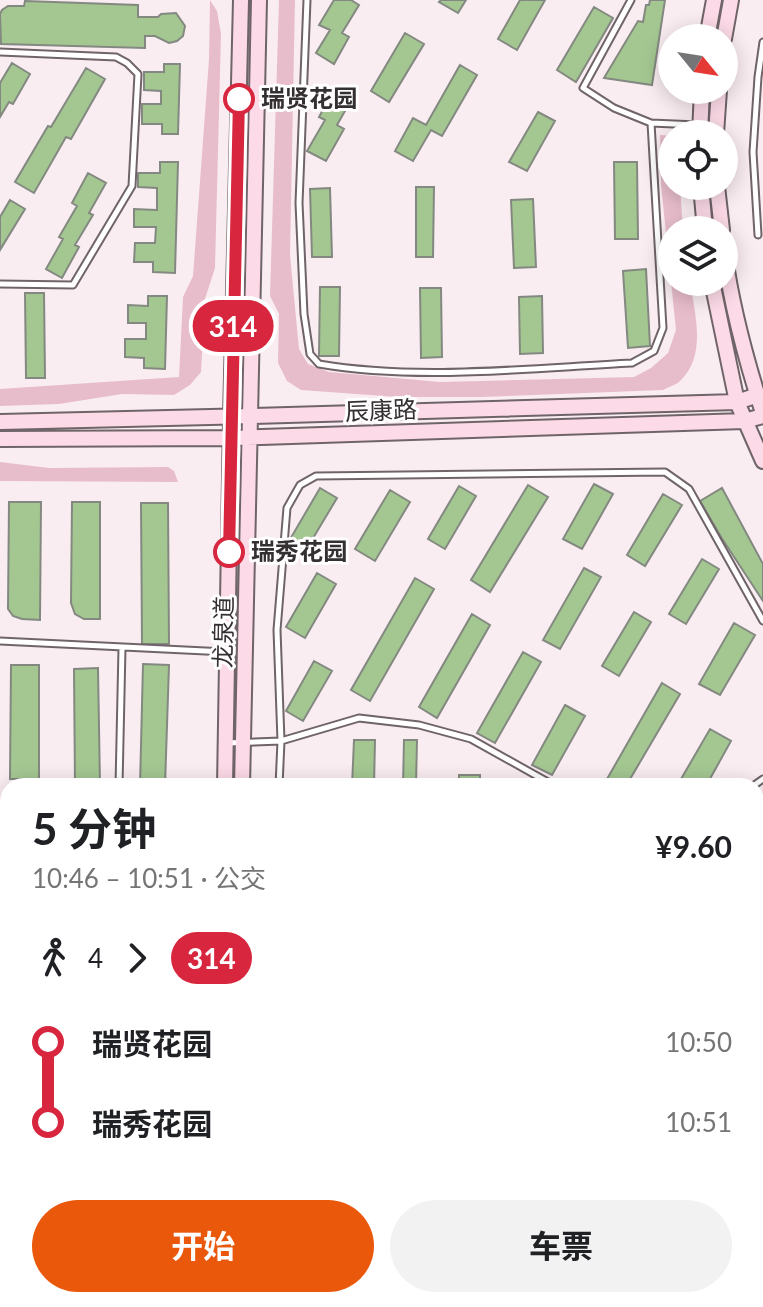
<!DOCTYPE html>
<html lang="zh">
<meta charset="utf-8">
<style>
:root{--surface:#fff;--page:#f2f2f2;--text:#202124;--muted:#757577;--accent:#ea580c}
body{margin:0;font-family:Lato,"Noto Sans SC",sans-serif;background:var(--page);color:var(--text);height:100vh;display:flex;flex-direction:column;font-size:30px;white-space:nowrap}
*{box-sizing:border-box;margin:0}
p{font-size:26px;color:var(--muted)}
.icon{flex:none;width:44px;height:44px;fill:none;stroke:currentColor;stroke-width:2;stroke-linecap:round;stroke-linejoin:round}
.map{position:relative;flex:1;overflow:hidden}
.panel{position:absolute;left:0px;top:778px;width:764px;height:530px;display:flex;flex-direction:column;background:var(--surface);border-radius:24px 24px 0 0;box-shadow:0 4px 20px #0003}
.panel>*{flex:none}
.badge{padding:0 16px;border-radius:26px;font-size:28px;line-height:52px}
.needle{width:52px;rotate:120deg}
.fabs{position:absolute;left:658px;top:24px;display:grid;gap:16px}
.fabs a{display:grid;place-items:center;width:80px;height:80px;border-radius:50%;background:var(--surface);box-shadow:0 4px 20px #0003;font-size:40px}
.map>.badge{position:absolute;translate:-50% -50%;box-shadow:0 0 0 4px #fff}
.legs{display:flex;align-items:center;gap:12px;height:88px;padding:0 32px;font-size:26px}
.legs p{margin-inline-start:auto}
.overview{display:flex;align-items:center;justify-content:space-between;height:136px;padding:0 32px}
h1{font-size:44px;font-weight:700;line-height:60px}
.button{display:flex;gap:16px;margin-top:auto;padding:16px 32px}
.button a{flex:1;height:92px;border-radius:48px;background:var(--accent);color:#fff;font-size:32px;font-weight:700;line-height:92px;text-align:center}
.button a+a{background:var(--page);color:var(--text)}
ul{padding:0 32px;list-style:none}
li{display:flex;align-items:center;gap:28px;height:80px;font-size:30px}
li i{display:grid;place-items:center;width:12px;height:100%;margin:0 10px;background:currentColor}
li i::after{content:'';width:20px;height:20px;margin:-10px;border:6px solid;border-radius:50%;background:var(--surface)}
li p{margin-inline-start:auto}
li:first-child i{background:linear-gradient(#0000 50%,currentColor 0)}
li:last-child i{background:linear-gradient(currentColor 50%,#0000 0)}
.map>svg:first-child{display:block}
.green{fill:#e8bdcb}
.building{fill:#a4c792;stroke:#838980;stroke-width:2}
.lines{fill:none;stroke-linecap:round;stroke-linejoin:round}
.lane-casing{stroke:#6f6468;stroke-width:9}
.street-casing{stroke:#6f6468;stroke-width:14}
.secondary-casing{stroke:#6f6468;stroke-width:18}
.primary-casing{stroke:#cecdce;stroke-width:20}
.lane{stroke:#fff;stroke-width:5}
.street{stroke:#fff;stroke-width:10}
.secondary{stroke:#fcdae7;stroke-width:14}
.primary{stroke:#fab4d0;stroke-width:16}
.line-1-casing{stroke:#fff;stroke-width:18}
.line-1{stroke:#d7263d;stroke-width:12}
.stop-1-dot{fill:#fff;stroke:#d7263d;stroke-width:4}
.labels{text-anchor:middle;stroke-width:6;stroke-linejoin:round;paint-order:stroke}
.stop-label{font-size:24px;font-weight:bold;fill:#342f31;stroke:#fefefe;text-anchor:start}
.street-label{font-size:24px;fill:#342f31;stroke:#fefefe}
</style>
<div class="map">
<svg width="763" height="1307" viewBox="0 0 763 1307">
<rect width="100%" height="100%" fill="#faedf1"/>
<path class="green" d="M210,0l7,11 4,23 -6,234 -10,31 -4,73 -11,13 -16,10 -52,-1 -63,10 -59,2v-17l179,-12 4,-80 10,-21 16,-217z
M279,0h16l-5,255 9,94 9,15 21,8 111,10 194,-5 17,-9 17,-15 8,-23 -15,-145 -1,-50 12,1v50h8l3,44h-11v52h18c5,32 17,74 -10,99 -4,4 -12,6 -17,9l-182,7h-83l-97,-7 -14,-9 -9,-18 1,-49 -9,-18z
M0,462l49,6 119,-1 6,4 4,11 -178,-1z
M756,1251h7v55l-100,1v-7h93z"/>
<path class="building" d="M334,0h17l8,5 -17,28 7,4 -15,27 -18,-11 14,-23 -11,-5z
M441,0h25l-8,13 -19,-11z
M520,0h25l-28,50 -19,-11z
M650,0h15l-13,85 -48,-7 34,-57 5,1 3,-17h3z
M25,1l113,4v12h20l3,-3 15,-1 9,13 -2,10 -6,5 -8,2 -14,-7h-10v12l-144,-4 -1,-30 2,-4 6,-4h16z
M594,7l19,11 -37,64 -19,-12z
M405,33l19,11 -35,58 -18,-11z
M12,63l18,11 -17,30 -4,-2 -9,15v-34z
M164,64h16l-2,70h-16v-10h-20v-20h19v-13l-17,-1v-18h20z
M460,65l17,10 -35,61 -11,-6 -18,31 -18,-10 18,-33 13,7z
M86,68l19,11 -34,60 -5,-2 -32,56 -19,-11 33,-56 3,1z
M335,87l18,10 -16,28 7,4 -18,32 -19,-10 18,-31 -6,-3z
M538,112l17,9 -28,50 -18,-9z
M160,162h18l-3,111 -22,-1v-10h-19l1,-19h20l1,-16h-22v-18l23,1v-22l-19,-1v-14h22z
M614,162h23l1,77h-23z
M88,173l18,10 -17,30 4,2 -18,30 4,2 -17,31 -16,-9 17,-30 -4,-2 18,-31 -5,-3z
M416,187h18l-1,70h-17z
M330,188l2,69h-20l-2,-68z
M533,199l3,68 -22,1 -3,-68z
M10,200l15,9 -25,41v-33z
M646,269l4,77 -22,2 -5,-77z
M320,287h20l-1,69h-20z
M420,288h21l1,69 -21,1z
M25,293h19l1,85h-19z
M148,296h19l-2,73 -21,-1v-10l-19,-1v-18h21v-16h-18v-18l20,1z
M542,296l1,57 -23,1 -1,-57z
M594,484l19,10 -31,55 -19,-10z
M528,485l20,12 -58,95 -19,-12z
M459,486l17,10 -31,53 -17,-10z
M320,488l17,10 -31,52 -17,-9z
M722,488l41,76v37l-42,-64 -21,-36z
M390,490l20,12 -35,59 -20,-12z
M663,494l19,11 -37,61 -18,-11z
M9,502h32l-1,118 -18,-1 -9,-3 -5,-7z
M72,502h28v117h-16l-9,-5 -4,-11z
M141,503h27l1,141h-27z
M702,559l17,10 -33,55 -17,-10z
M584,568l17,9 -41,72 -17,-9z
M317,573l19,11 -31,54 -19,-11z
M415,578l19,11 -64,112 -19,-11z
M634,612l17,10 -32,54 -17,-10z
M472,614l18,11 -53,93 -18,-11z
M734,623l21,12 -35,60 -21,-11z
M523,652l18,10 -46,81 -18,-10z
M314,661l18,10 -29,50 -17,-10z
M143,664l26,1 -4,121h-25z
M11,665h28v114h-29z
M98,668l2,118h-25l-1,-117z
M662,683l18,11 -54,92h-23z
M565,705l20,11 -33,59 -20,-10z
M710,729l21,12 -25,45h-29z
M354,740h21l-1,46h-22z
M404,740h13l-1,46h-13z
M459,775h21v11h-21z
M2,810h6v111h-6z
M762,827l1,44 -3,6 -4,-2v-37z
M756,914h7v93h-7z
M8,978v47l-5,9 -3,-2v-40z
M0,1057l8,4v27l-8,14z
M336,1300h124v7h-124z"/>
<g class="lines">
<g class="lane-casing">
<path id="lane" d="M307,0l-8,203 5,111 6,40 9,10c99,17 212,4 313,-1l22,-12 9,-23 -12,-205
M631,0l-48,88 31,20 37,15 46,2
M0,52l116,5 11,6 11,11 -6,112 -59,99 -73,-1
M758,235l-5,-83 5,-75 5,-35
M0,641l226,11
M226,743l55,-2 78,-23 60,7 52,14 84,47
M119,786l3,-138
M279,786l2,-45 -4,-111 10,-122 13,-23 16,-9 349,-4 24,17 74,132
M753,786l10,-7
M0,935l8,3
M756,1021h7
M0,1152h8"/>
</g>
<g class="street-casing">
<path id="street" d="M756,1051h7"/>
</g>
<g class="secondary-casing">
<path id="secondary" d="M707,38l7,-38
M724,39l7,-39
M700,134l2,-44
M716,134l3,-44
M701,186l4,44
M717,186l5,44
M724,250c7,55 22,110 39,163
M712,282l25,120 26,59
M0,422l252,-6 485,-14 21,-7
M0,439l230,-1 514,-17 19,-5
M225,786l6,-369 10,-417
M242,786l17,-786
M212,1307v-7"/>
</g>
<g class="primary-casing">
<path id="primary" d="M230,1301l1,6"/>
</g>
<use href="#lane" class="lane"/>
<use href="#street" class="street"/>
<use href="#secondary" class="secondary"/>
<use href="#primary" class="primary"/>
</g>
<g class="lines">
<g class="line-1-casing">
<path id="line-1" d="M229,552l10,-453"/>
</g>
<use href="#line-1" class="line-1"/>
</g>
<g class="stop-1-dot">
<circle cx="239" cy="99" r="14"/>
<circle cx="229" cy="552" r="14"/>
</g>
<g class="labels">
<g class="stop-label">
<text x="261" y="107">瑞贤花园</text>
<text x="251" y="560">瑞秀花园</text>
</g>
<g class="street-label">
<text transform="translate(381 411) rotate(-2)" y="8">辰康路</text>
<text transform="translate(224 632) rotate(-89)" y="8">龙泉道</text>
</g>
</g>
</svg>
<div class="fabs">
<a><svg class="needle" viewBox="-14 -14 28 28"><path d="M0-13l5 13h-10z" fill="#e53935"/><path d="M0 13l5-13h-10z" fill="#757577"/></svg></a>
<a><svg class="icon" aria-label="locate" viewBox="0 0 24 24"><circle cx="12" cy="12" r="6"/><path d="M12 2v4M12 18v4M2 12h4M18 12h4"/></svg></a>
<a><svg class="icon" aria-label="layers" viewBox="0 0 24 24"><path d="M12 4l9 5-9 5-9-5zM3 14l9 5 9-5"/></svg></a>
</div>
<b class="badge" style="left:233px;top:326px;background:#d7263d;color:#fff">314</b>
<section class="panel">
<div class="overview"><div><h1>5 分钟</h1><p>10:46 – 10:51 · 公交</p></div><b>¥9.60</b></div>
<div class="legs"><svg class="icon" aria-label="walk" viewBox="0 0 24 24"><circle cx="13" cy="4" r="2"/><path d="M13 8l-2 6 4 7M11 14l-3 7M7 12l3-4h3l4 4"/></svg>4<svg class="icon" aria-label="forward" viewBox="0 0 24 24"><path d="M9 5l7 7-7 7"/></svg><b class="badge" style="background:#d7263d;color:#fff">314</b></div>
<ul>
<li><i style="color:#d7263d"></i><b>瑞贤花园</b><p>10:50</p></li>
<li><i style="color:#d7263d"></i><b>瑞秀花园</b><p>10:51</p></li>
</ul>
<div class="button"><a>开始</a><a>车票</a></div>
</section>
</div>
